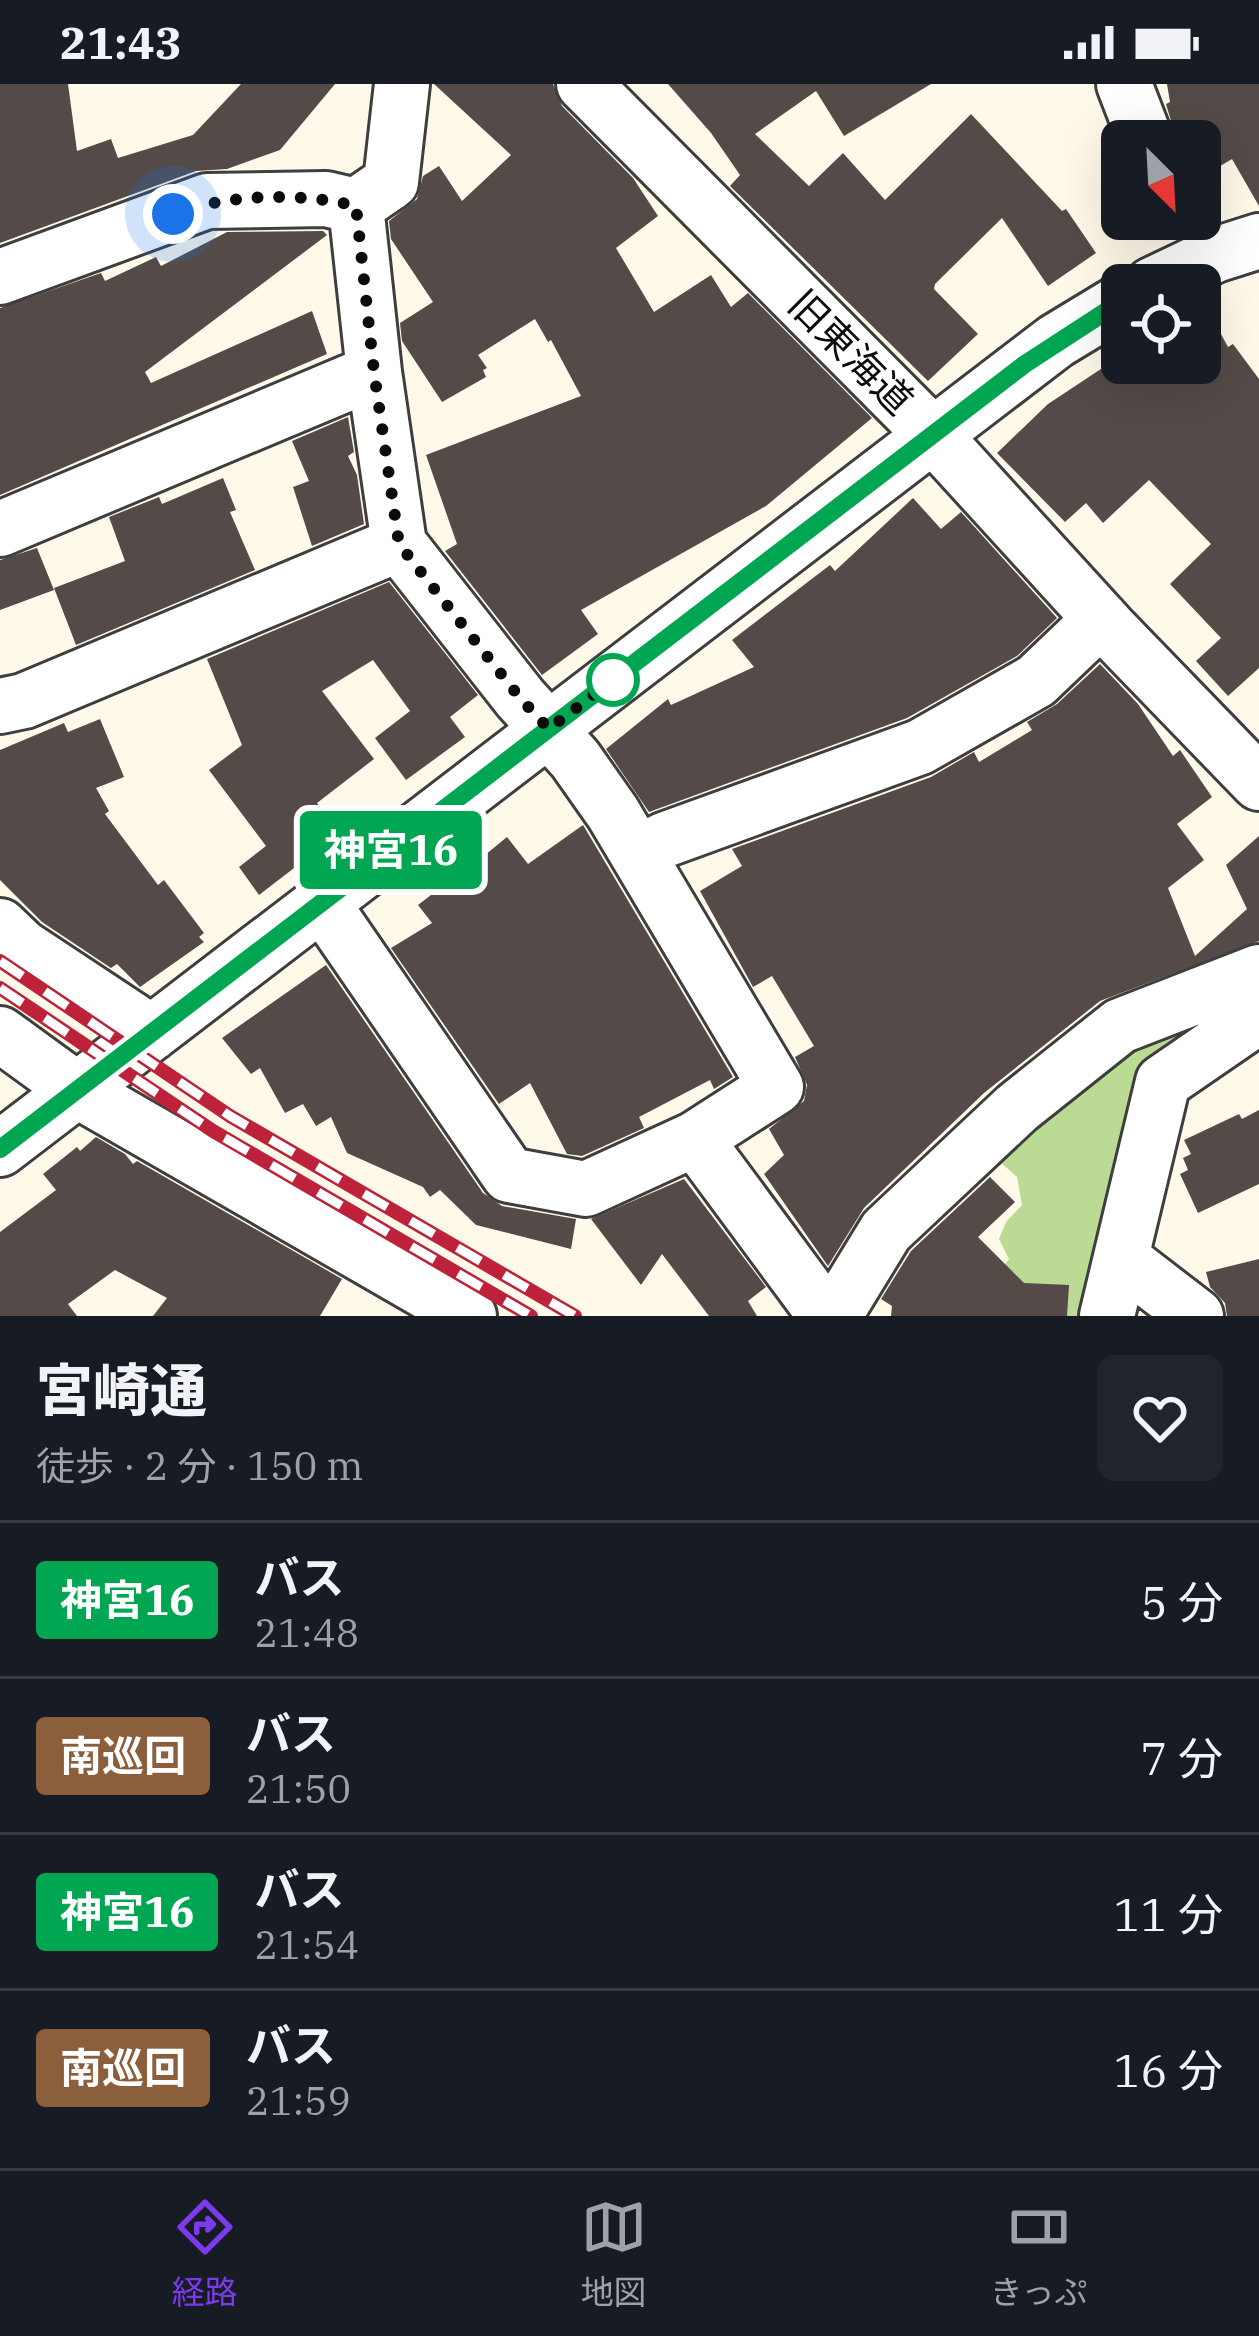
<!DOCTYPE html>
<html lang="ja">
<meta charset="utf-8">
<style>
:root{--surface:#171b24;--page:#20242c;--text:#f1f3f6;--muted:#9ea1a6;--line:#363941;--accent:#7c3aed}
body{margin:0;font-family:"IBM Plex Serif","Noto Sans JP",serif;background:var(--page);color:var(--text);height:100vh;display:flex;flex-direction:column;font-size:45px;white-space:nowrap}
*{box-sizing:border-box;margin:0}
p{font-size:39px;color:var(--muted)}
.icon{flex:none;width:66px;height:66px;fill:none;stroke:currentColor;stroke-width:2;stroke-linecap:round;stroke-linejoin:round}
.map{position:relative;height:1232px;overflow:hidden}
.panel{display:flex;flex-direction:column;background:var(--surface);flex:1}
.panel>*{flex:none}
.badge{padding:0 24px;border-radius:9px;font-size:42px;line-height:78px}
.needle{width:78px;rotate:156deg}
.controls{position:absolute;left:1101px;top:36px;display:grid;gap:24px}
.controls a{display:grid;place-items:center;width:120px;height:120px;border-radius:18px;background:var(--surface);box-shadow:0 12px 48px #0002;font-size:60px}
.you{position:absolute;width:60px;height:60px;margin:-30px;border:9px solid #fff;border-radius:50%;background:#1a73e8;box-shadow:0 0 0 18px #1a73e833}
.map>.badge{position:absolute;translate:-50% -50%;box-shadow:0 0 0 6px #fff}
.round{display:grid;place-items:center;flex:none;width:126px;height:126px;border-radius:18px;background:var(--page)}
.summary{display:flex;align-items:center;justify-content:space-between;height:204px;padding:0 36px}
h1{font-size:57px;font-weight:800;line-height:90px}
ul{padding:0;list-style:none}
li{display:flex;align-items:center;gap:36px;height:156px;padding:0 36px;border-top:3px solid var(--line)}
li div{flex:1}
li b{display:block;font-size:45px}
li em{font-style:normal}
li .badge{min-width:132px;font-weight:700;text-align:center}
.status{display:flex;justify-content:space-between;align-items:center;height:84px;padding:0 60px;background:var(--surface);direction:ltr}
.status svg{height:33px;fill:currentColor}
.tab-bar{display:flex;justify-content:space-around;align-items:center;height:168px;border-top:3px solid var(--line);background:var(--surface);font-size:33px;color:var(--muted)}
.tab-bar a{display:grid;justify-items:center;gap:6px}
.tab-bar .on{color:var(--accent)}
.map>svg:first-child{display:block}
.forest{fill:#bbda93}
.building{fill:#544b48}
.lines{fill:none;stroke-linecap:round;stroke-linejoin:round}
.minor-casing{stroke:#3e3e3e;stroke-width:60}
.minor{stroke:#fff;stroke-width:54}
.rail-casing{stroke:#bd223a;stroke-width:14}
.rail{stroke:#fff;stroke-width:9;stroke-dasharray:27;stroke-linecap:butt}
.line-casing{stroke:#fff;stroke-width:27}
.line{stroke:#00a651;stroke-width:18}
.walk{stroke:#0b0b0b;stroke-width:12;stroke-dasharray:0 21.6}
.stop-dot{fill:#fff;stroke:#00a651;stroke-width:6}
.labels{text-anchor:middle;stroke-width:12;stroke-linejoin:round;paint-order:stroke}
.street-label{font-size:39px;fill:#0b0b0b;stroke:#fff}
</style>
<div class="status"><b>21:43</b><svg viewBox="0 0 49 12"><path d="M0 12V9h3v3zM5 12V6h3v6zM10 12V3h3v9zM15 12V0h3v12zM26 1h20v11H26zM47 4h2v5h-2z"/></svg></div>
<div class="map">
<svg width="1259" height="1232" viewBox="0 0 1259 1232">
<rect width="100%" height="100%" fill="#fff9ea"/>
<path class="forest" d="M1259,902l-100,82 -67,248h-122v-6l39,-51 -10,-20 7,-17 16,-17 -5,-28 -28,-25 107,-99z"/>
<path class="building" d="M0,0h68l9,67 34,-12 7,19 75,-23 48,-51h94l-55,66 -53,19 -31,2 -196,72z
M434,0h119l9,22 71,72 25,38 -42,32 38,64 57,-37 20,32 17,-14 124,125 -106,88 -185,104 17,24 -56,41 -97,-124 12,-7 -31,-89 155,-59 -30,-56 -3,2 -13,-23 -57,36 9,13 -4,2 3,7 -44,25 -40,-61 -2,-18 33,-21 -42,-63 -2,-18 28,-22 6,-23 16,-10 23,35 49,-46z
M668,0h263l-87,52 -28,-45 -61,43 54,52 34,-33 42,47 86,-86 91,97 4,-2 30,44 -48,33 -46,-68 -67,66 -1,5 44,45 -50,47 -198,-195 10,-11 -29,-42z
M1167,0h92v122l-27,-47 -32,19v-37h-23l-11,-37 4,-2z
M323,147l4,4 -182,137 6,11 161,-72 15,43 -327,141v-187l101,-35 4,8 51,-24 5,9 66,-34z
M1201,213l27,50 5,-3 26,35v289l-31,28 -32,-35 25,-23 -51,-54 41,-40 -62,-64 -46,43 -17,-20 -21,19 -68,-69 51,-49 62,-41h90z
M348,333l6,35 -6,4 9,19 7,49 -52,22 -19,-59 16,-6 -17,-40z
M223,394l13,32 -6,2 25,58 -179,75 -22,-57 71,-27 -16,-44 50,-20 3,7z
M913,414l28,31 20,-17 96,106 -40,38 -110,62 -258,94 -43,-63 62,-50 3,6 83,-38 -22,-27 98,-75 5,6z
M37,464l17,42 -54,20v-50z
M389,498l89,113 -28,22 15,20 -59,43 -31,-42 35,-27 -37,-51 -51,31 52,68 -57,44 20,25 -29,23 3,4 -52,40 -20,-28 27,-21 -57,-76 33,-25 -35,-86z
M1100,580l38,40 35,52 7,-6 32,47 -35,27 27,36 -36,28 27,68 52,-47 -21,-44 33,-29v105l-159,60 -116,92 -120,115 -36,58 -64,-92 20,-19 -15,-26 35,-28 3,-16 -12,-28 19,-11 -42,-70 -19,11 -53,-96 42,-25 -10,-17 199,-72 43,-25 5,10 53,-32 -5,-8 30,-18z
M100,635l24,58 -28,11 13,23 -4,3 53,71 6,-5 40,53 -5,4 5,5 -64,45 -23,-23 -6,4 -69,-46 -42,-42v-130l64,-27 4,9z
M583,741l150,252 -19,12 -4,-9 -71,37 5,11 -62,28 -15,-2 -37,-71 -31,21 -108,-156 41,-25 -14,-18 26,-20 -11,-15 23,-18 13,16 38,-31 21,27z
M326,881l157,228 19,13 74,13 -5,30 -95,-24 -36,-35 -10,7 -7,-10 -76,-34 -16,-36 -15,9 -13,-22 -18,9 -25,-45 -9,6 -29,-36z
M1259,1026v74l-61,29 -18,-39 8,-4 -5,-12 8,-4 -7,-14 55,-26 3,5z
M96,1053l29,17 8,10 4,-3 205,118 -22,37h-167l14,-18 -52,-28 -47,34 9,12h-77v-84l56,-42 -13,-16 34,-27 3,4z
M990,1093l25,25 -37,35 46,46 45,2 -2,31h-176l1,-10 -11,-7 30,-48z
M684,1095l82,108 -18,14 9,15h-48l-47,-62 -21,31 -50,-66z
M1259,1175v57h-32l-2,-13 -15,-16 -4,-15z"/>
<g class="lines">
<g class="minor-casing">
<path id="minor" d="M584,0l349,351 176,193 150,155
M1124,0l22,57
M356,122l18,166 25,172 121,154 55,61 38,54 163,274 -81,52 131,177
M0,193l207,-76 119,-2 30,7 35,-24 11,-98
M1152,201l63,-30 44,-14
M0,445l374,-157
M0,622l24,-5 375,-157
M639,769l25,-13 256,-93 116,-66 65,-62
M322,819l187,272 77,14 109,-50
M0,842l22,21 130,86
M0,950l77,56 392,226
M0,1065l1056,-808 66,-40
M1122,1175l74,57
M834,1232l52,-85 131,-123 103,-82 139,-54
M1107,1232l56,-234 96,-66"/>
</g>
<use href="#minor" class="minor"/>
<g class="rail-casing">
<path id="rail" d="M0,877l230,155 345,200
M0,904l213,143 318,185"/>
</g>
<use href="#rail" class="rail"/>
</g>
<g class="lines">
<g class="line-casing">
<path id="line" d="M0,1065l1025,-785 97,-63"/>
</g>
<use href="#line" class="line"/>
<path class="walk" d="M173,130c54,-20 127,-22 183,-8l18,166 25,172 121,154 29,31 70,-54 -6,5"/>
</g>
<circle class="stop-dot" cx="613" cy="596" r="24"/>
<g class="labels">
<g class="street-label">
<text transform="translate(851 268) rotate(45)" y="14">旧東海道</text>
</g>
</g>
</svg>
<div class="controls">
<a><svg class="needle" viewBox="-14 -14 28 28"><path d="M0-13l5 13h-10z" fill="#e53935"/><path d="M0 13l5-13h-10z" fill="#9ea1a6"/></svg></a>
<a><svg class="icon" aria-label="locate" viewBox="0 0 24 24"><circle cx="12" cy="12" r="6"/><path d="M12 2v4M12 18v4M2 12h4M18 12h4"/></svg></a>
</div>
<div class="you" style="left:173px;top:130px"></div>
<b class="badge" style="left:391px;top:766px;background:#00a651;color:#fff">神宮16</b>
</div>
<section class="panel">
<div class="summary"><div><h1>宮崎通</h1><p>徒歩 · 2 分 · 150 m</p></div><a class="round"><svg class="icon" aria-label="heart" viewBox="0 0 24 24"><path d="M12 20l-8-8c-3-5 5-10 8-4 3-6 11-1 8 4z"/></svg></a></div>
<ul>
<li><span class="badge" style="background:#00a651;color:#fff">神宮16</span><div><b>バス</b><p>21:48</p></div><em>5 分</em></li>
<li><span class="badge" style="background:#8b5e3c;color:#fff">南巡回</span><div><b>バス</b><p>21:50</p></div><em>7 分</em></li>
<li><span class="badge" style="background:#00a651;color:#fff">神宮16</span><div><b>バス</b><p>21:54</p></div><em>11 分</em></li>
<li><span class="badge" style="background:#8b5e3c;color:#fff">南巡回</span><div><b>バス</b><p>21:59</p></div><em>16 分</em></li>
</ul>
</section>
<nav class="tab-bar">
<a class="on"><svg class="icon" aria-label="directions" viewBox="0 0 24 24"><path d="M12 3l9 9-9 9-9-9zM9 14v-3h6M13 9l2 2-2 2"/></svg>経路</a>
<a><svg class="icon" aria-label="map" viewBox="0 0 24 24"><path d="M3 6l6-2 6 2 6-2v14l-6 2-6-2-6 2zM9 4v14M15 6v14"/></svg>地図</a>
<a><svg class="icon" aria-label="tickets" viewBox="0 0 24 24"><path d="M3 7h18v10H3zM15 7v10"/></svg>きっぷ</a>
</nav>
